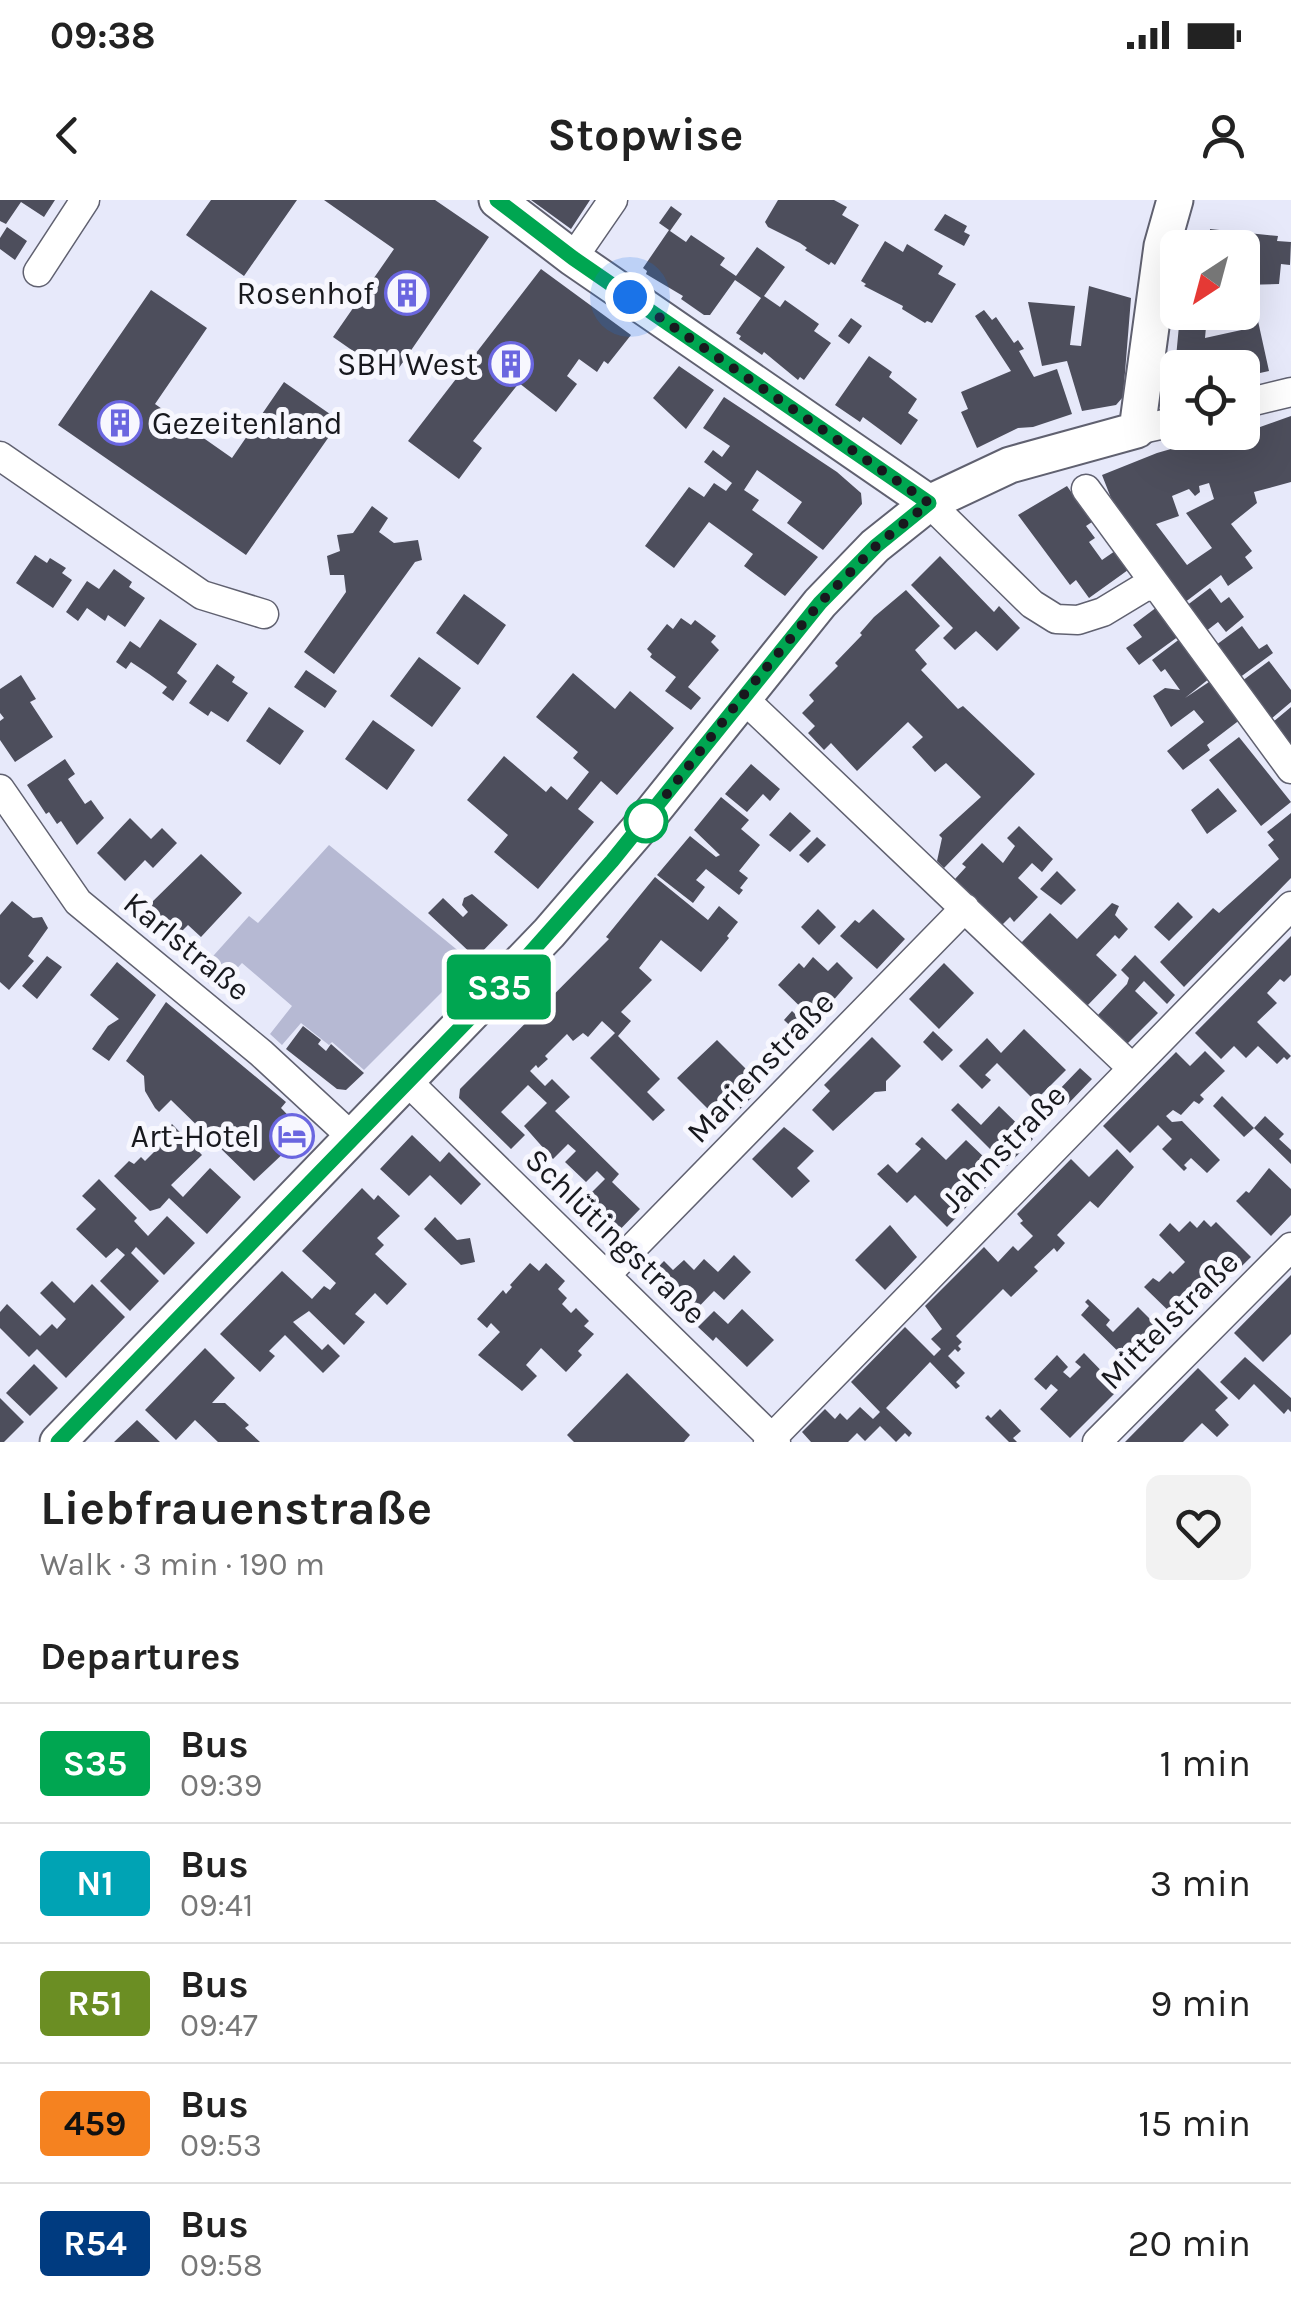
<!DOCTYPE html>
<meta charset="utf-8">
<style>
:root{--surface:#fff;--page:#f2f2f2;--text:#222;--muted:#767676;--line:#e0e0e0}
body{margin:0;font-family:Karla,sans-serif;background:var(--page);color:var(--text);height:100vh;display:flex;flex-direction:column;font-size:38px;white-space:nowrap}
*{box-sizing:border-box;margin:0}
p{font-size:32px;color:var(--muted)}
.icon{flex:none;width:55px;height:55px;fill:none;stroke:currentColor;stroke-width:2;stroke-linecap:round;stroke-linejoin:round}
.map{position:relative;height:1242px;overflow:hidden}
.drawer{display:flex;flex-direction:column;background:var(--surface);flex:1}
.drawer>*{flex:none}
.badge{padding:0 20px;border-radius:8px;font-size:35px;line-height:65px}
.needle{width:65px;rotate:216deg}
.buttons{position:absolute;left:1160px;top:30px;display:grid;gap:20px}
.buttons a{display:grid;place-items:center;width:100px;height:100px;border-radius:15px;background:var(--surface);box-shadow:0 10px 40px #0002;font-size:50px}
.you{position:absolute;width:50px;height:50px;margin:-25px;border:8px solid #fff;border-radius:50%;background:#1a73e8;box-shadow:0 0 0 15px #1a73e833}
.map>.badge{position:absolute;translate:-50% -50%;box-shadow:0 0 0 5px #fff}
h2{padding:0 40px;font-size:38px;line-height:90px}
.round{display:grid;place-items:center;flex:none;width:105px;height:105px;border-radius:15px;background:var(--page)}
.overview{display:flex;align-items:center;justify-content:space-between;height:170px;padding:0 40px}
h1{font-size:48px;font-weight:700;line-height:75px}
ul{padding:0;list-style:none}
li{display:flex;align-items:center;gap:30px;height:120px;padding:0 40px;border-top:2px solid var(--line)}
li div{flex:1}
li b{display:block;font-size:38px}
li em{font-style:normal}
li .badge{min-width:110px;font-weight:700;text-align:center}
.status{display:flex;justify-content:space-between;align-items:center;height:70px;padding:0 50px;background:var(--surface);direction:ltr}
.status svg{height:28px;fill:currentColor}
header{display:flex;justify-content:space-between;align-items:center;height:130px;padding:0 40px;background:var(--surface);font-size:45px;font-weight:700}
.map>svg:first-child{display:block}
.green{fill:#b6b9d3}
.building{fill:#4d4e5c;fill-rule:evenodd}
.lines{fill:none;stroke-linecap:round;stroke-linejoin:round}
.minor-casing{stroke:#606170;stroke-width:31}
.tertiary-casing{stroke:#606170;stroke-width:39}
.minor{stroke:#fff;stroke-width:28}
.tertiary{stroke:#fff;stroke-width:35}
.line-casing{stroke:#fff;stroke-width:22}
.line{stroke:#00a651;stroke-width:15}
.walk{stroke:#18191e;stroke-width:10;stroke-dasharray:0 18}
.stop-dot{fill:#fff;stroke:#00a651;stroke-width:5}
.labels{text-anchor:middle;stroke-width:10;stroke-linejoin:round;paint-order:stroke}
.poi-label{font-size:32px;fill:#18191e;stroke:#f7f7fe;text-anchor:end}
.street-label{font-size:32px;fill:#18191e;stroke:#f7f7fe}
</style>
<div class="status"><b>09:38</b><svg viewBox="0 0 49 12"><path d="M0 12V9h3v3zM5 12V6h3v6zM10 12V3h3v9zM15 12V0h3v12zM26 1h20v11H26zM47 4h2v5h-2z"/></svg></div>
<header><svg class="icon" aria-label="back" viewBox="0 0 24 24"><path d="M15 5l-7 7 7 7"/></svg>Stopwise<svg class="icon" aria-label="person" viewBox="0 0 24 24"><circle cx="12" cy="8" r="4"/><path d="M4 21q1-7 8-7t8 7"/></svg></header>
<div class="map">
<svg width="1291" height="1242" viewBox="0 0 1291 1242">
<rect width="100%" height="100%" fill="#e7e9fa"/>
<path class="green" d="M329,645l143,117 -108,108 -32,-28 -3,3 -28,-22 -19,22 -12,-11 22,-28 -50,-43 -25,27 -20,-16 52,-58 9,7z"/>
<path class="building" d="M0,0h55l-11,17 -23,-15 -15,22 -6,-3z
M211,0h86l-53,76 -58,-41z
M324,0h111l54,37 -97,141 -59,-41 61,-88z
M531,0h59l-19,29z
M778,0h56l13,7 -5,8 17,10 -24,40 -4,-3 -2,3 -24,-15 2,-2 -7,-5 -32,-16 -3,-5z
M671,6l11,8 -12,17 16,11 5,-7 34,23 -5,7 16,11 21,-29 28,20 -21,29 16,11 5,-7 34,24 -5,7 17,12 -27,37 -4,-3 -2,3 -34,-28 -2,3 -23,-16 2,-3 -5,-3 25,-35 -26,-18 -25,35h-6l-23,-16 2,-3 -37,-22 1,-3 -4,-3 26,-38 -10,-7z
M945,14l22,12 -3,6 6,3 -6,11 -30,-16z
M7,27l20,14 -12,19 -15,-11v-11z
M1210,29l68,7 -1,5 14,1 -1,23 -9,-1 -2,20 -37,1v-37h-33z
M885,41l18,11 4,-8 36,22 -5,8 18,10 -24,39 -5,-2 -2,2 -23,-14 1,-3 -39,-20 2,-2 -5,-3z
M541,69l90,66 -23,29 -4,-3 -7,11 -18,-13 -12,17 10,8 -21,28 -37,-29 -46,58 9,7 -23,31 -51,-38z
M1089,86l42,12 -8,99 -7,8 -34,6 -15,-50 -25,5 -14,-64 47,4 -5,39 11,1z
M151,90l56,38 -52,76 77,54 52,-76 56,39 -94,134 -188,-130z
M984,110l8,10 4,-3 18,26 4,-3 6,9 -5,2 15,26 23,-8 15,45 -39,13 -15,1 -41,20 -16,-36 7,-3 -7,-17 50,-21 -36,-55z
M1180,115l27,1 -2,22 41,-9 -1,-5 13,-3 11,50 -27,6v-9h-67z
M851,118l11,8 -13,18 -11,-8z
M869,156l23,16 -3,5 28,22 -9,14 10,7 -17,25 -38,-28 -3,5 -25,-17z
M679,166l35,24 -28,39 -33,-31z
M724,197l113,75 24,21 1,11 -39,46 -36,-27 15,-21 -45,-32 -13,20 15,10 -7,10 66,47 -33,39 -41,-30 9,-12 -44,-32 -35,46 -29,-22 44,-59 15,10 10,-14 12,8 6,-8 -28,-21 9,-12 9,7 8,-11 -27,-18z
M1291,216v66l-37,10 3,11 -26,21 21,27 -7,6 8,11 -25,18 -7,-11 -37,28 -66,-87 -16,-41 55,-22 73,-21h12v-9l4,9zM1209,283l5,16 -28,14 26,35 -25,17 -31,-41 23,-8 -7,-20 17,-7 6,7 5,-4 -1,-6z
M1067,286l25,36 -6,4 9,12 -6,4 13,18 13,-9 13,19 -39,28 -13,-18 -6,5 -52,-70z
M372,306l16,12 -9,14 15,11 24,-3 4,20 -7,2 -81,112 -30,-22 42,-60 -2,-17h-14l-3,-19 13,-5 -3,-16 16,-2z
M35,355l12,8 3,-5 16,10 -4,5 10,7 -19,28 -37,-25z
M940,356l54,56 5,-6 21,22 -23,23 -21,-20 -21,19 -12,-12 10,-10 -42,-43z
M114,369l18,13 -3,5 16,11 -20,29 -17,-12 -3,6 -18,-13 -9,13 -12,-9 21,-31 12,8z
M1210,388l11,15 8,-6 15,20 -18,15 -8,-10 -13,10 -19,-26z
M906,390l34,36 -25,24 12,14 -6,6 37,39 5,-3 72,68 -91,94 -7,-7 5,-23 -3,-3 42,-38 -35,-34 -11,9 -23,-25 11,-10 -15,-15 -51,49 -26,-28 -7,7 -16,-17 7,-7 -13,-13 12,-12 -5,-6 29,-29 -3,-3 27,-28 -2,-2 14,-16z
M464,394l42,31 -28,40 -42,-32z
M1157,407l22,29 -40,29 -13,-17 16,-11 -9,-12z
M681,418l10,7 4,-5 21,16 -5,6 8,8 -31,37 13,11 -10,12 -26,-19 11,-14 -26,-20 2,-3 -5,-5 20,-25 6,5z
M160,419l37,25 -20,29 10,8 -14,20 -11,-8 5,-6 -18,-13 -18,-12 -5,7 -10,-7 14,-21 10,7z
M1242,426l17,23 8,-5 6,9 -34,25 -23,-33z
M1181,438l29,40 -25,20 27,-18 29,39 -34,26 3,5 -27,20 -16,-19 37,-29 -10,-12 -23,17 -18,-31 12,-8 15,2 -15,-21 -4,3 -9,-12z
M419,457l42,31 -29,39 -42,-31z
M1269,461l22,29v12l-20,17 -29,-38z
M217,464l18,13 -3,5 16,11 -20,29 -17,-11 -3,5 -19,-13z
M306,470l31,21 -12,17 -31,-21z
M573,473l42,36 15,-18 44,37 -57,67 -16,-14 -23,28 16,13 -56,67 -44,-37 14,-17 -41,-35 37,-44 42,36 5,-6 16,14 22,-28 -16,-14 5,-6 -42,-35z
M21,475l15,24 -6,3 23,35 -38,25 -15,-22v-19l4,-3 -4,-5v-24z
M269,507l35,24 -24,34 -34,-24z
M1291,507v37l-18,-22z
M373,520l42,30 -28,40 -42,-31z
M1239,537l52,65 -30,24 -52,-66z
M65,559l10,15 -7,5 17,25 6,-4 13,18 -27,27 -16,-24 -4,3 -8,-12 -3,2 -19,-29z
M751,564l29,25 -10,12 -7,-7 -16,18 -22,-18z
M1218,588l19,23 -30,23 -16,-24z
M721,597l28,23 -8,9 19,16 -21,26 9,7 -8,10 3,2 -4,5 -33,-26 -10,11 9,7 -12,16 -36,-28 33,-39 26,21 4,-2 -26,-25z
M790,612l21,19 -21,21 -21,-17z
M1291,613v65l-107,109 -24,-25 53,-54 6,5 60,-54 -11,-14 6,-5 -7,-8z
M130,618l21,21 11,-11 15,15 -24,25 -8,-8 -20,21 -28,-28z
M1019,626l34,33 -11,13 -10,-9 -14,15 20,19 -24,25 -4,-5 -8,8 -47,-46 11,-12 -4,-3 20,-21 21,20 12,-17 -8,-8z
M817,637l9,8 -18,18 -9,-8z
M201,654l41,39 -41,44 -13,-12 -8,8 -15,-15 -11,2 -7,-8 2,-7z
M1057,671l19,19 -15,15 -21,-16z
M655,677l53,43 11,-14 19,16 -11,14 2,2 -28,34 -40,-32 -22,28 13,12 -31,32 10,9 -13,15 42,43 -13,13 18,18 -12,11 -63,-63 25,-25 -13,-12 -14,16 -5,-4 -10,8 -6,-7 -22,22 3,3 -10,9 -2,-3 -6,6 15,15 7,-7 18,18 -15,14 64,63 -7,8 28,27 -33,34 -42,-41 16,-17 9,9 15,-15 -8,-8 -11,11 -21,-20 11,-11 -8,-7 -15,15 -29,-33 23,-23 -19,-18 -27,27 24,23 -14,14 -52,-51 1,-9 149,-150 -3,-2z
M472,694l36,31 -32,33 -48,-45 15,-15 20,19 5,-5 -6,-7 2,-7z
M12,701l21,17 9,-1 6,11 -20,28 6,5 -25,29 -9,-8v-67z
M1178,702l15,15 -24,24 -15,-14z
M1112,703l7,3 -4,9 13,14 -9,10 -4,-4 -19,20 21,20 -30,31 -66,-63 29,-30 27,26z
M818,709l18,18 -17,18 -18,-18z
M873,709l32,30 -28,30 -37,-33 15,-16 4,3z
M1291,736v39l-7,7 -4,-3 -13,14 10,10 -20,19 34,34 -4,4 -3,-3 -7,7 -19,-18 -12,12 -12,-12 -13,13 -26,-26z
M1135,755l40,40 -8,9 -23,-23 -9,10 23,22 -32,32 -29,-29 30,-32 2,-6 -8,-8z
M47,756l15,11 -25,32 -15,-13z
M813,757l15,14 9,-9 16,16 -38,43 -37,-36 21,-22 5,5z
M117,762l39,33 -47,66 -17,-12 16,-23 11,-7 -29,-24z
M944,763l30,30 -35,36 -30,-30z
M166,802l120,100 -5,6 24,25 -51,48 -83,-81 -12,12 -4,-4 -10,-17 -1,-15 -18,-15z
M792,811l17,16 -8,9 -17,-16z
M303,826l18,14 -3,4 8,7 5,-7 33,29 -18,17 -9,-1 -51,-40z
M1024,829l42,41 -31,31 -38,-38 -12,12 6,5 -9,9 -23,-23 28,-28 14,15z
M933,831l20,19 -11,11 -19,-19z
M872,837l29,29 -15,15v10l-11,1 -42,39 -21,-21 18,-19 -6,-6z
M717,840l35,35 -9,9 11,11 -30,30 -47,-47z
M1205,851l20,20 -25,24 4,4 -5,5 -5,-3 -13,14 -8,-5 -7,6 6,6 10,-1 38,39 -13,13 -16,-15 -7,7 3,3 -3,3 -22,-22 10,-10 -14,-14 -28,28 -27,-27 73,-74 14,14z
M1080,868l12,11 -25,26 -11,-12z
M1222,896l32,32 -10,9 -31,-31z
M958,903l23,22 18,-19 34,33 -26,27 -56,-56z
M1265,916l19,18 -5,5 12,11v14l-37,-36z
M172,924l30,31 -31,30 12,12 27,-29 31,29 -34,37 -38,-36 -9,10 -10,3 -36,-35 15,-15 5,3 7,-7 4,4 22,-22 -5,-5z
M784,927l30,24 -17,17 13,13 -18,17 -40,-39z
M412,935l28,27 9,-10 32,32 -20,21 -31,-30 -21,21 -29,-27z
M922,937l24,23 20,-20 20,19 -5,6 14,13 -48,49 -32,-32 -8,8 -30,-29 11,-10 9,9 24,-24 -6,-5z
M1117,949l17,18 -36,41 -8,-7 -33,34 8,8 -8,9 -3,-4 -20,19 4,4 -27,26 -8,-8 -47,47 6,6 -4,4 3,3 -3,3 -3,-3 -7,7 17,17 -9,9 4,4 -4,3 -26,-27 -44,46 26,25 -3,4 -4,-4 -9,9 -16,-16 -15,15 -8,-8 -9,9h-37l-9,-10 23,-23 10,10 5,-6 7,7 13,-13 13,12 7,-7 -29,-30 54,-55 29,29 7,-7 -10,-10 11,-10 -17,-23 59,-59 14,15 15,-16 5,5 15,-15 -13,-13 3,-2 -6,-7 54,-55 18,18z
M1269,968l22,21v26l-20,21 -35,-35 10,-10 3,2z
M99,979l38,39 -3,3 14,15 19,-20 28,27 -31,32 -28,-28 -5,6 28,28 -29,30 -30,-30 25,-26 -8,-7 -11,10 -30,-29 20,-20 -14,-13z
M362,988l12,12 4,-5 22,21 -23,22 7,7 -9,9 32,30 -20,21 -12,-12 -20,21 10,8 -21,23 -35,-34 -16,11 29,28 6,-6 12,12 -17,17 -38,-38 -16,16 6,5 -15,16 -40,-38 62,-63 30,28 12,-13 6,4 6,-7 -34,-32z
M435,1017l22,23 13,-2 5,24 -14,3 -37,-36z
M1204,1020l7,7 5,-5 35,35 -60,59 -3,-3 -8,9 -36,-35 9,-9 6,4 11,-11 3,3 12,-12 -26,-27 11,-12 9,9 11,-11 7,7z
M890,1025l27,32 -32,33 -30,-30z
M734,1055l17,17 -27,28 -10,-9 -28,29 -40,-41 18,-18 9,9 11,-10 10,10 10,-11 14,13z
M530,1063l9,8 7,-8 19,18 -7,8 9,9 -5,6 9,9 5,-5 13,13 -5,5 10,8 -16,17 4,4 -16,17 -25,-24 -15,17 11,11 -15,15 -44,-36 22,-23 -9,-9 -4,5 -10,-9 26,-29 3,4 6,-7 -2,-2z
M1291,1075v59l-28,28 -29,-29z
M52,1081l22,22 18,-19 33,33 -59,61 -29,-29 -8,8 -29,-29v-16l7,-8 33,32 12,-12 5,5 9,-10 -26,-26z
M1088,1099l22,21 -4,5 7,7 25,-25 31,31 -32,32 -56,-55 8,-9 -4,-4z
M742,1109l32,31 -27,27 -31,-30 -3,4 -15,-14 16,-16 14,13z
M205,1148l30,30 -23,25h13l24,22 -4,3 15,14h-42l-23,-22 -19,20 -31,-30z
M1084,1153l35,36 -49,49 -30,-29 18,-19 -7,-6 -5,6 -12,-11 23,-24 11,12 -5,5 7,6 11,-11 -6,-5z
M1245,1157l46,41v14l-3,-3 -4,5 -30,-30 -15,16 -19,-18z
M34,1164l24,24 -28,28 -24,-23z
M1198,1168l30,30 -13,12 14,15 -12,12 -15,-14 -19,19h-58z
M627,1173l63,62 -6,7h-110l-7,-7z
M0,1198l24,24 -20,20h-4z
M1000,1209l21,22 -8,7 4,4h-8l-24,-24 3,-3 3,3z
M137,1220l23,22h-46z"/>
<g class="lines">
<g class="minor-casing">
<path id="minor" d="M573,58l40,-58
M38,72l47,-72
M1242,204l49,-12
M1137,230l41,-9
M0,256l202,139 62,19
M1086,289l205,280
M929,303l103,101 24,15 22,1 25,-8 43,-26 12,2
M742,497l389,370
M0,589l78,113 183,151 92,85
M407,881l369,361
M606,1075l359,-367
M768,1242l523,-536
M1097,1242l194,-195"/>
</g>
<g class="tertiary-casing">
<path id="tertiary" d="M497,0l76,58 356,245
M58,1242l491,-509 88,-102 183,-228 55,-57 54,-43 81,-38 127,-35 25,-184 13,-46"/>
</g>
<use href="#minor" class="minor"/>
<use href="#tertiary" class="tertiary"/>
</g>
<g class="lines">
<g class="line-casing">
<path id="line" d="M58,1242l443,-456 111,-125 208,-258 56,-57 53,-43 -356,-245 -76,-58"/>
</g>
<use href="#line" class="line"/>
<path class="walk" d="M630,97l299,206 -53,43 -56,57 -78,94 -96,124"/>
</g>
<defs>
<g id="building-ring" transform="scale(2.25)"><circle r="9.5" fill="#f7f7fe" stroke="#6a66e0" stroke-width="1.5"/><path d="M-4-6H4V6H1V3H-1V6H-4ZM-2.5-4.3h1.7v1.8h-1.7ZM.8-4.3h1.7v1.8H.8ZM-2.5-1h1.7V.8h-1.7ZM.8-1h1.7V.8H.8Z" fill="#6a66e0"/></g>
<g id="hotel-ring" transform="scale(2.25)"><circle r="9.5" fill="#f7f7fe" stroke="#6a66e0" stroke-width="1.5"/><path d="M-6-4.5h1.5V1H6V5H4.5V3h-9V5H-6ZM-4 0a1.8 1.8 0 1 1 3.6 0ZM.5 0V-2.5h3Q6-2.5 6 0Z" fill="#6a66e0"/></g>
</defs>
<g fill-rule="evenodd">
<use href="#building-ring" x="407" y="93"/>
<use href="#building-ring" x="511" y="164"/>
<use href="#building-ring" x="120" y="223"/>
<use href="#hotel-ring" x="292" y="936"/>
</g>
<circle class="stop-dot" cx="646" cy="621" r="20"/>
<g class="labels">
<g class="poi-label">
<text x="374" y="104">Rosenhof</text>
<text x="478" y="175">SBH West</text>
<text x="152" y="234" text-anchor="start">Gezeitenland</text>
<text x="260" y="947">Art-Hotel</text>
</g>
<g class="street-label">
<text transform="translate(187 746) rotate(39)" y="11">Karlstraße</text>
<text transform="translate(760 867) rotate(-46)" y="11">Marienstraße</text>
<text transform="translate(1003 948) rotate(-46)" y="11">Jahnstraße</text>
<text transform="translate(616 1036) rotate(44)" y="11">Schlütingstraße</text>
<text transform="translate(1169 1120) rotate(-45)" y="11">Mittelstraße</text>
</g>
</g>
</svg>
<div class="buttons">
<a><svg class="needle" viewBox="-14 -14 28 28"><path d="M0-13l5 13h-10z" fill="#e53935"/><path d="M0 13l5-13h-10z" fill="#767676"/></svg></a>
<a><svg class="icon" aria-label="locate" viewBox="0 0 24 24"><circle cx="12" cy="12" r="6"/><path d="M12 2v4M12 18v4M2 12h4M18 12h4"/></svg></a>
</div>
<div class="you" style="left:630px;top:97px"></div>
<b class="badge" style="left:499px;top:787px;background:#00a651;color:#fff">S35</b>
</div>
<section class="drawer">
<div class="overview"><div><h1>Liebfrauenstraße</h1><p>Walk · 3 min · 190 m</p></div><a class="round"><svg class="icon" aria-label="heart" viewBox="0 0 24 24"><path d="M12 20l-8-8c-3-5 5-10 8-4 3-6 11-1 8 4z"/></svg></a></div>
<h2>Departures</h2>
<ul>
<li><span class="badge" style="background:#00a651;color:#fff">S35</span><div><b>Bus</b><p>09:39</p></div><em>1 min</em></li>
<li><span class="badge" style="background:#00a3b4;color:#fff">N1</span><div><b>Bus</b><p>09:41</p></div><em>3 min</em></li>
<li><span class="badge" style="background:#6b8e23;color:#fff">R51</span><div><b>Bus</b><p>09:47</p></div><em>9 min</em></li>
<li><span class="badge" style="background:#f58220;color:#111">459</span><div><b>Bus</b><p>09:53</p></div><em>15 min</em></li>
<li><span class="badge" style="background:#003b80;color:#fff">R54</span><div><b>Bus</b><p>09:58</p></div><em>20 min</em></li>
</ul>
</section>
